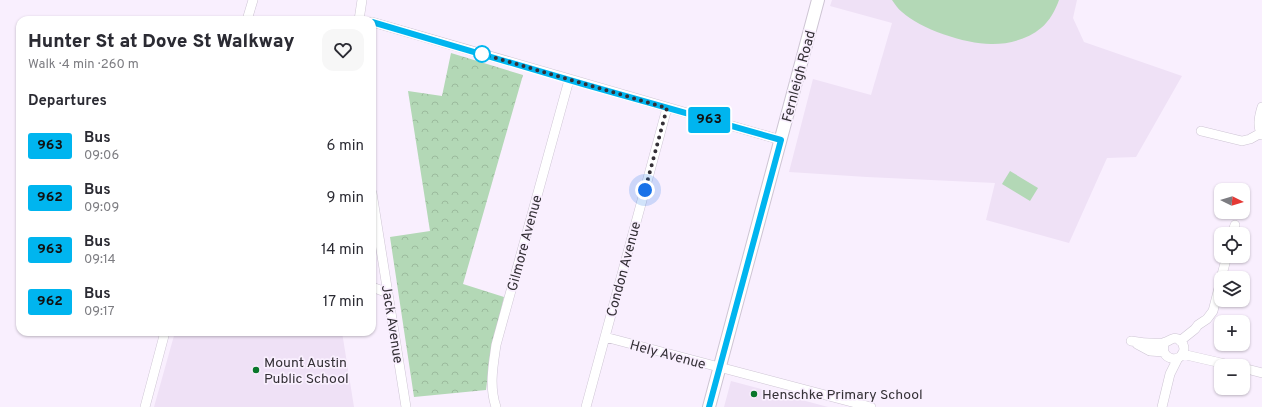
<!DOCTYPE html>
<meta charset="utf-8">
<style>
:root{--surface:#fff;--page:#f7f7f7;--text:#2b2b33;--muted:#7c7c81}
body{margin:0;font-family:Overpass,sans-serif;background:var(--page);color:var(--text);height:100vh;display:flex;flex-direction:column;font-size:15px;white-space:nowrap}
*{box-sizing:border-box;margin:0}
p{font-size:13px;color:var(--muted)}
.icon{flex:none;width:22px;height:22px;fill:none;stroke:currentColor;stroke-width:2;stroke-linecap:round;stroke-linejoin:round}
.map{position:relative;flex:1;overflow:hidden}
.panel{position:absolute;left:16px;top:16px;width:360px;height:320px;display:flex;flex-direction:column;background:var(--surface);border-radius:12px;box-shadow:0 1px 3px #0004}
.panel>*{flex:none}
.badge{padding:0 8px;border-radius:3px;font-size:14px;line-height:26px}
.needle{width:26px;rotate:95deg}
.controls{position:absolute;left:1214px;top:183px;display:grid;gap:8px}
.controls a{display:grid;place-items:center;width:36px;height:36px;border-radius:8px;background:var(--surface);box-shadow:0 1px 3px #0004;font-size:20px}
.you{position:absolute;width:20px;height:20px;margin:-10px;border:3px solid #fff;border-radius:50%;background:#1a73e8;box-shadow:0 0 0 6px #1a73e833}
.map>.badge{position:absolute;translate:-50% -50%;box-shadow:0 0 0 2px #fff}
h2{padding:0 12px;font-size:15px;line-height:36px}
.round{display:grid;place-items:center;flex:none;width:42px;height:42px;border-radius:12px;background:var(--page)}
.overview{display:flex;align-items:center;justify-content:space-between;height:68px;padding:0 12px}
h1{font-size:19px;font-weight:800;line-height:30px}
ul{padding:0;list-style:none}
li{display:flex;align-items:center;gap:12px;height:52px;padding:0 12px}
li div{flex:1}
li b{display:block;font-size:15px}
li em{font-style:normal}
li .badge{min-width:44px;font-weight:700;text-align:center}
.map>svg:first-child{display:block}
.built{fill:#efe1f6}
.forest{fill:url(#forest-crowns)}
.garden{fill:#b3d8b6}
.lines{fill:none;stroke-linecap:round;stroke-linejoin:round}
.street-casing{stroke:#cec5d4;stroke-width:10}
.secondary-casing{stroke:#cec5d4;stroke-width:14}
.street{stroke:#fff;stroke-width:9}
.secondary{stroke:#fff;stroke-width:12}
.line-casing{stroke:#fff;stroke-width:9}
.line{stroke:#00b5ef;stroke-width:6}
.walk{stroke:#343036;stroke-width:4;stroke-dasharray:0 7.2}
.stop-dot{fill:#fff;stroke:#00b5ef;stroke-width:2}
.poi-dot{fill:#09772b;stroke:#f9effe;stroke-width:1.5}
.labels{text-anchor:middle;stroke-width:3.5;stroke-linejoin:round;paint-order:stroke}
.street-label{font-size:14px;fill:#343036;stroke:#f9effe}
.poi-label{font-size:14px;fill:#343036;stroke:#f9effe;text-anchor:start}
</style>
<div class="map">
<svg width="1262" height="407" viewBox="0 0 1262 407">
<defs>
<pattern id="forest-crowns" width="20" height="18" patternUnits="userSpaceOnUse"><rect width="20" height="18" fill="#b3d8b6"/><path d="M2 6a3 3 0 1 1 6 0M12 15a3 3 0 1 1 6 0" fill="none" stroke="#9bba9d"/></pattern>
</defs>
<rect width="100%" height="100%" fill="#f9effe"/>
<path class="built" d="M832,0h245l-4,18 11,24 98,34 -46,81 -29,1 -38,85 -83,-23 9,-37 -128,-6 -78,-5 24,-93 58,16 21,-72 -62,-17z
M175,332h167l12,75h-200z
M731,381l97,26h-104z"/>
<path class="forest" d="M451,53l72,22 -60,209 41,13 -14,61 -4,32 -72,7 -24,-160 40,-6 -22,-140 34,5z"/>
<path class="garden" d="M892,0h167c-3,9 -10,22 -18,28 -13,11 -32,16 -48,16 -25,1 -73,-15 -91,-32 -4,-3 -7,-8 -10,-12z
M1010,171l28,17 -8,13 -28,-17z"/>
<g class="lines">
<g class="street-casing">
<path id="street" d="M247,20l6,-20
M359,20l3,-20
M372,22l409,118
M1262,107c-3,10 -5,19 0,28
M1201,131l41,10 8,-2 11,-6
M372,193l34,214
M1232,234l3,-9
M1221,278l6,-22
M372,287l16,6
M605,337l266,70
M1131,341c11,2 21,3 32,2 6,-1 10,-8 17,-3 2,2 4,5 4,9 -1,16 -27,11 -19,-7
M1180,341l15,-12 3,-4 9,-6 6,-8 8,-31
M1137,344l13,7 14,1
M1182,354l52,12
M1243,368l19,5
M145,407l20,-75
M496,407c-7,-21 -3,-41 0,-62l73,-265
M586,407l81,-299
M1162,407l8,-33 8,-16"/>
</g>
<g class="secondary-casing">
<path id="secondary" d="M709,407l109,-407"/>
</g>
<use href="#street" class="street"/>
<use href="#secondary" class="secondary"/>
</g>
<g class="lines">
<g class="line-casing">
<path id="line" d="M372,22l211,62 198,56 -72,267"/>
</g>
<use href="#line" class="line"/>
<path class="walk" d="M482,54l185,54 -22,82"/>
</g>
<circle class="stop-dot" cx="482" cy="54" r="8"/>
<g class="poi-dot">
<circle cx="256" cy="370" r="4"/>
<circle cx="754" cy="394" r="4"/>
</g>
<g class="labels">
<g class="street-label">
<text transform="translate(798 76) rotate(-75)" y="5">Fernleigh Road</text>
<text transform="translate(524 243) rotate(-75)" y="5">Gilmore Avenue</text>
<text transform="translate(623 269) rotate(-75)" y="5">Condon Avenue</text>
<text transform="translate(393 324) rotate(81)" y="5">Jack Avenue</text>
<text transform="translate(668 354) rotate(15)" y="5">Hely Avenue</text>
</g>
<g class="poi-label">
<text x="264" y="367">Mount Austin<tspan x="264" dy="16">Public School</tspan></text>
<text x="762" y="399">Henschke Primary School</text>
</g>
</g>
</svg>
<div class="controls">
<a><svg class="needle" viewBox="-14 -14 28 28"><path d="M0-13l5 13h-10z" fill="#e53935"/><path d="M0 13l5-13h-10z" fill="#7c7c81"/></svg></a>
<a><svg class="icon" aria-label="locate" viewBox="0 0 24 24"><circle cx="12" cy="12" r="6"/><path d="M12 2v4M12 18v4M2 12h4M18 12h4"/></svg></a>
<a><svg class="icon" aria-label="layers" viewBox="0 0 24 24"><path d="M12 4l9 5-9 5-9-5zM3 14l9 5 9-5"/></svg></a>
<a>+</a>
<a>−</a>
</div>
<div class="you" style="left:645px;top:190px"></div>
<b class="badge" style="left:709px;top:120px;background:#00b5ef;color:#111">963</b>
<section class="panel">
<div class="overview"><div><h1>Hunter St at Dove St Walkway</h1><p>Walk · 4 min · 260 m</p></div><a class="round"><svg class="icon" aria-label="heart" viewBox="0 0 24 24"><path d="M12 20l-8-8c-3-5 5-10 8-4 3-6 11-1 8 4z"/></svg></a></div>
<h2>Departures</h2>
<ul>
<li><span class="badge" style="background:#00b5ef;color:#111">963</span><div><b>Bus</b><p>09:06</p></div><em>6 min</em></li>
<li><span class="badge" style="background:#00b5ef;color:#111">962</span><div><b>Bus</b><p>09:09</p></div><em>9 min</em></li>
<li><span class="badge" style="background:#00b5ef;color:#111">963</span><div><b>Bus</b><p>09:14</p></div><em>14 min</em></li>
<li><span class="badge" style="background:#00b5ef;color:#111">962</span><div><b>Bus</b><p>09:17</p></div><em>17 min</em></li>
</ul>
</section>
</div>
